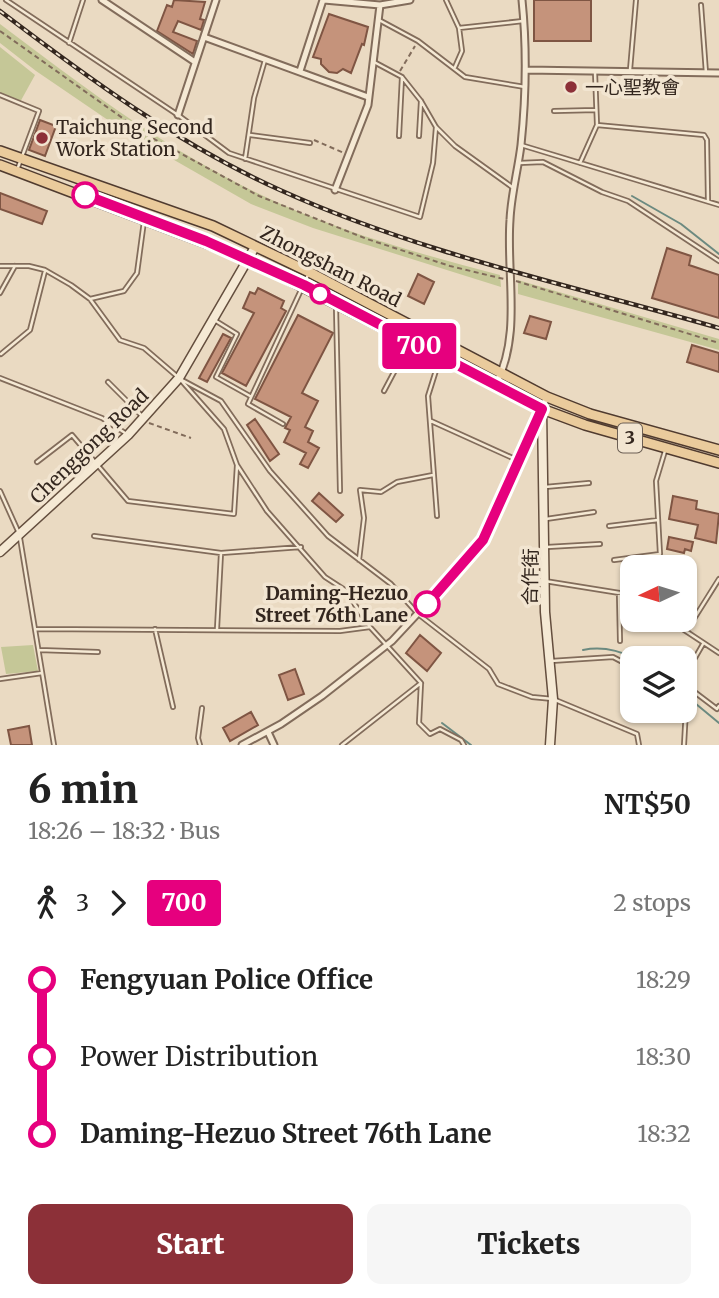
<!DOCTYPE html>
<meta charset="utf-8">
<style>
:root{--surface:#fff;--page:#f6f6f6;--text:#222;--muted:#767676;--accent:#8c3038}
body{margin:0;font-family:Merriweather,"Noto Sans TC",serif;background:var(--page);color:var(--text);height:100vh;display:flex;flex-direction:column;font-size:26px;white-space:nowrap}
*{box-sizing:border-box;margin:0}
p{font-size:23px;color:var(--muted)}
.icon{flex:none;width:38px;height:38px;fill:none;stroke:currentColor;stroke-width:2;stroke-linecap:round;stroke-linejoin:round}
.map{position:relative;height:745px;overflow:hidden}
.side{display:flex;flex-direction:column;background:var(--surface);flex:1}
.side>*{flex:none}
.badge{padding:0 14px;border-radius:5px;font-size:24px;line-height:46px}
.needle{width:46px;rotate:266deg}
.controls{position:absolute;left:620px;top:555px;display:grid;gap:14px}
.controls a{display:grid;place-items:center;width:77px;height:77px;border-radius:14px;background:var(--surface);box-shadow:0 2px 5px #0004;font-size:35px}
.map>.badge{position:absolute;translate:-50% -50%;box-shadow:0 0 0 4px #fff}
.legs{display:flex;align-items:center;gap:10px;height:77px;padding:0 28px;font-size:23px}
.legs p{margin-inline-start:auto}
.overview{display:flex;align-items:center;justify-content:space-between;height:119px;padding:0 28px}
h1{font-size:38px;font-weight:800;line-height:52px}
.primary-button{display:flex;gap:14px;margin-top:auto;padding:14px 28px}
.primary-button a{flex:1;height:80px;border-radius:14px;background:var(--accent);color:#fff;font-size:28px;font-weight:800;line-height:80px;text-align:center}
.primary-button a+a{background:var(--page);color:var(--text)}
ul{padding:0 28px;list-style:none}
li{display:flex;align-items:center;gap:24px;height:77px;font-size:26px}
li i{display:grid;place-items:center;width:10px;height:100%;margin:0 9px;background:currentColor}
li i::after{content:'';width:18px;height:18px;margin:-9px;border:5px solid;border-radius:50%;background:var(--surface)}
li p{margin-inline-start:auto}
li:first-child i{background:linear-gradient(#0000 50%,currentColor 0)}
li:last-child i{background:linear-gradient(currentColor 50%,#0000 0)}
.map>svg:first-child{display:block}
.green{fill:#c5c797}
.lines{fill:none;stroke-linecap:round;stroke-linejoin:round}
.stream{stroke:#6c8a80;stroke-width:2}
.building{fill:#c5937b;stroke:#7f5543;stroke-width:2}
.lane-casing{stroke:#826c5b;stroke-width:6}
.street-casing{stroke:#826c5b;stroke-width:9}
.secondary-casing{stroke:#644e3e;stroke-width:11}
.primary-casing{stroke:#503b2f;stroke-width:12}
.path{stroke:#826c5b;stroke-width:2;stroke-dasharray:5 3.5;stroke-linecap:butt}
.lane{stroke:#f5e9d4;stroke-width:2.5}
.street{stroke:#f5e9d4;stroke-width:5}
.secondary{stroke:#f5e9d4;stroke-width:8}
.primary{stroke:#eacb9c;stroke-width:9}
.rail-casing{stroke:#33261e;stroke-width:4.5}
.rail{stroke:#f2e5d1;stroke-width:2;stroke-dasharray:5;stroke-linecap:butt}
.line-1-casing{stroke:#fff;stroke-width:16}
.line-1{stroke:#e6007e;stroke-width:10}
.poi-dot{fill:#8c3038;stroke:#f2e5d1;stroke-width:2.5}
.stop-1-dot{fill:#fff;stroke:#e6007e;stroke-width:3.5}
.labels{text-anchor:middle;stroke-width:7;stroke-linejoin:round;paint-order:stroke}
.shield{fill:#f2e5d1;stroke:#6c5f54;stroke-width:2}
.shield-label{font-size:18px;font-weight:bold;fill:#33261e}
.poi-label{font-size:19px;fill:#33261e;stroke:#f2e5d1;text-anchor:start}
.street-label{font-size:19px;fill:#33261e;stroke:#f2e5d1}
.stop-label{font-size:19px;font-weight:bold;fill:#33261e;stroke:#f2e5d1;text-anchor:end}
</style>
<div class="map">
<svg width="719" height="745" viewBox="0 0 719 745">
<rect width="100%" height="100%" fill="#eadac2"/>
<path class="green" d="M0,24c78,59 156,118 243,162 81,42 170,66 257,89l1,12 -188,-59 -62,-24 -124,-71 -91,-62 -36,-28z
M0,47l35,28 -16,29 -19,-9z
M518,280l201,59v11l-201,-56z
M33,645l5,26 -32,3 -5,-27z"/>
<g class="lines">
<path class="stream" d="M632,196l49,28 38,30
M583,650c19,-4 35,0 51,8
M684,694l35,29
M442,723l29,22"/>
</g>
<path class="building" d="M174,0l31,2 -5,17 4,1 -3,10 -23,-9 -5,11 24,9 -4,13 -36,-23 10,-26 5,2z
M534,0h57v41h-57z
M329,14l39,13 -4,18 -2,-1 -11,29 -8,-4 -6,4 -8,-1 -8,-8v-5l-8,-2z
M40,120l16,6 -11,30 -16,-6z
M0,193l47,18 -5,13 -42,-15z
M667,248l24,8 -2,9 30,10v43l-67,-20z
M418,274l16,8 -10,22 -16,-8z
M258,288l26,13 -3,7 5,3 -40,75 -24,-13 32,-60 -11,-5 7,-16 5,2z
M298,315l35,18 -31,60 16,8 -13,26 8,4 -5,11 11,6 -11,20 -8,-4 6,-11 -22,-11 6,-12 -5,-2 6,-11 -36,-18z
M530,316l21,6 -5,17 -22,-6z
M223,334l8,4 -24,44 -8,-4z
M692,345l27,8v19l-32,-10z
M255,419l24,35 -9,7 -23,-36z
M319,493l24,22 -7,7 -24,-21z
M673,496l24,5 -1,8 23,5 -3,29 -21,-5 3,-13 -29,-6z
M669,537l24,5 -2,9 -6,-2 -1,4 -17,-4z
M420,635l21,18 -14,18 -21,-18z
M295,669l9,25 -16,6 -9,-25z
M251,712l7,13 -28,16 -7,-13z
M29,726l3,19h-21l-3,-15z"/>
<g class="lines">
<g class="lane-casing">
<path id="lane" d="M6,0l172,115 51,38 191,64 13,-54 3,-36
M446,0l13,28 64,-7
M701,5l5,68
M379,20l39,21 47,36 60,10
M69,43l14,-43
M374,62l28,15 19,24 15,26 19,19 57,41
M455,67l7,-16 -3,-23
M630,70l6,-70
M0,95l39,16 -22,59
M554,111l42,-1
M597,125l107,10 3,5 1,61
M250,135l60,8
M399,136l3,-59
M419,136l2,-35
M521,145l198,60
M245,159l9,-61 11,-38
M519,163l24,-1 59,30 26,9 91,60
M580,163l17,-38 -2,-53
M0,266h29l16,4 26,15 19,14 30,41 24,8 35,30 45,51 13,36 30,46 58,66 20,13 25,37 51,56 -2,40 11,11 10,-5 21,11 3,5
M0,293l15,-27
M90,299l34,-8 13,-18 7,-52
M336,307l4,184
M216,321l21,13 -21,43 34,19
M1,354l29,-24 15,-59
M0,378l102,40 23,15
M182,380l39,21 49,70 58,65 63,48 27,30 71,55 9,15 34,13 21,2 84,35 2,11
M108,382l35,35
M384,391l25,-47
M431,421l86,39
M283,424l-35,-20 60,-129
M37,462l35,-27 56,66 106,13 3,-49
M545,487l44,-4
M0,491l18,40
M437,516l-9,-120 11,-35
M546,519l48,-7
M609,526l49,-6
M94,536l127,17 80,-6
M20,538l34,207
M547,547l53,-3
M359,560l5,-42 -4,-28 21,2 16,-10 36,-7
M614,560l46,-6 -4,-73 9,-30
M684,580l3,-5
M545,581l87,14
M619,595l1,46
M669,620l50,33
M36,629l304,2 30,-4
M155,629l18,78
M217,629l4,-76
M687,630l32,-51
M39,650l59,2
M551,661l62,-4 19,10
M684,677l19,-33
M0,679l42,-6
M684,684l33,25 2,-3
M200,745l-2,-7 4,-30
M342,745l79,-62
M684,745l2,-36"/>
</g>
<g class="street-casing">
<path id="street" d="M102,0l93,62
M324,0l56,5 30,-5
M204,37l164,60
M526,70l193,3
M300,71l23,-71
M178,115l38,-115
M335,190l33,-85 12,-100
M496,384c26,-50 10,-110 14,-164 1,-25 8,-50 11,-75 5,-48 6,-96 1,-145
M268,732l6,13
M242,745l39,-21 41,-28 70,-55 42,-45 49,-56 64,-143"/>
</g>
<g class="secondary-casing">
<path id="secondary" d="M542,409l3,203 8,87 -3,46
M0,552l128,-117 51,-57 76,-131"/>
</g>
<g class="primary-casing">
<path id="primary" d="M0,151l213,75 96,46 238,125 43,17 129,36
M0,165l248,94 294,150 43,16 134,38"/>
</g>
<path class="path" d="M0,31l145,103 114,62 108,43 83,27 54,13
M400,71l15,-25
M314,140l30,13
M516,281l203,62
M149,423l42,15"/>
<use href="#lane" class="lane"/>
<use href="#street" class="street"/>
<use href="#secondary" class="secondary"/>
<use href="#primary" class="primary"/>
<g class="rail-casing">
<path id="rail" d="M0,11c88,67 178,133 280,179 139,63 293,96 439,138"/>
</g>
<use href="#rail" class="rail"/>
</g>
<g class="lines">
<g class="line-1-casing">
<path id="line-1" d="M85,195l121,46 98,44 238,124 -59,131 -56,64"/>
</g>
<use href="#line-1" class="line-1"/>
</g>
<g class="poi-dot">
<circle cx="571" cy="87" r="7"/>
<circle cx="42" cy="138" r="7"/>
</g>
<g class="stop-1-dot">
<circle cx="85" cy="195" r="12"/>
<circle cx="320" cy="294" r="9"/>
<circle cx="427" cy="604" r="12"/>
</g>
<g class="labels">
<rect class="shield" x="618" y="423.5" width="24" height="29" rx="5"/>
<g class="shield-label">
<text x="630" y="444">3</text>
</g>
<g class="poi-label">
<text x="585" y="94">一心聖教會</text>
<text x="56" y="134">Taichung Second<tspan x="56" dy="22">Work Station</tspan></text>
</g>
<g class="street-label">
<text transform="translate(331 266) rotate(27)" y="7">Zhongshan Road</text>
<text transform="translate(89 446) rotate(-44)" y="7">Chenggong Road</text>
<text transform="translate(530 577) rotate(-89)" y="7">合作街</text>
</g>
<g class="stop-label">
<text x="408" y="600">Daming-Hezuo<tspan x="408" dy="22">Street 76th Lane</tspan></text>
</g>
</g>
</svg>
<div class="controls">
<a><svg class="needle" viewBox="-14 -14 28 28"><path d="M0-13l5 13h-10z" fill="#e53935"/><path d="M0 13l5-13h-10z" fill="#767676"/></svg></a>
<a><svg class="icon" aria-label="layers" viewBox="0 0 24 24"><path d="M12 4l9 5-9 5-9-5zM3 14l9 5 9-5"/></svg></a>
</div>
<b class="badge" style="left:419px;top:346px;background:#e6007e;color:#fff">700</b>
</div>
<section class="side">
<div class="overview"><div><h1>6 min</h1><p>18:26 – 18:32 · Bus</p></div><b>NT$50</b></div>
<div class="legs"><svg class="icon" aria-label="walk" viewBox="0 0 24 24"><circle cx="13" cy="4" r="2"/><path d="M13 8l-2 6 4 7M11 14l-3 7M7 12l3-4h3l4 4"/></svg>3<svg class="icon" aria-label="forward" viewBox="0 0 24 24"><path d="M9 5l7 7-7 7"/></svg><b class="badge" style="background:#e6007e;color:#fff">700</b><p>2 stops</p></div>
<ul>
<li><i style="color:#e6007e"></i><b>Fengyuan Police Office</b><p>18:29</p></li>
<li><i style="color:#e6007e"></i><span>Power Distribution</span><p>18:30</p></li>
<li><i style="color:#e6007e"></i><b>Daming-Hezuo Street 76th Lane</b><p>18:32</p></li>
</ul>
<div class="primary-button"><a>Start</a><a>Tickets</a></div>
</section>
